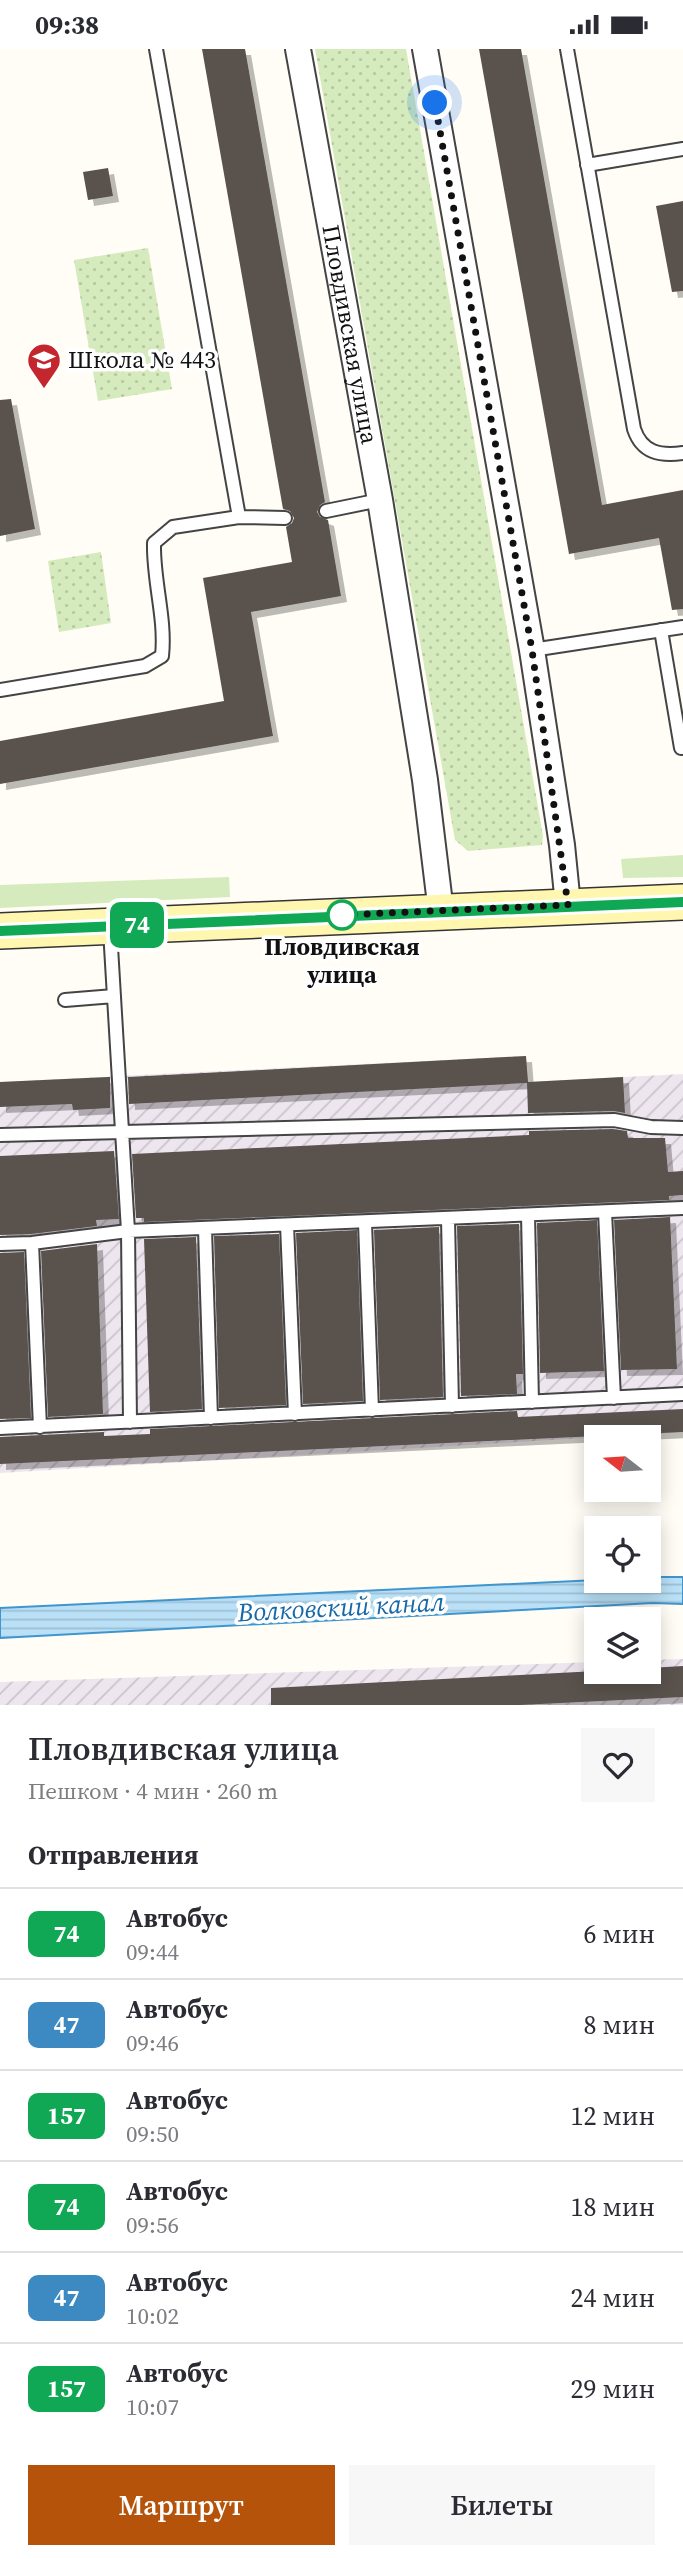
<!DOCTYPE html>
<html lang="ru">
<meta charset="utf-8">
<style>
:root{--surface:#fff;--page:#f7f7f7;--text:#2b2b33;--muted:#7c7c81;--line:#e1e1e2;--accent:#b45309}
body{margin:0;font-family:"Source Serif 4",serif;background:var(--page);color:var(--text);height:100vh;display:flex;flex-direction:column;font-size:26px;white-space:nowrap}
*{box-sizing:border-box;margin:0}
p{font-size:23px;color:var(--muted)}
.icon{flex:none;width:38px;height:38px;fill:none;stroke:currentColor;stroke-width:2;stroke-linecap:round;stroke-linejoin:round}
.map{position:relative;height:1656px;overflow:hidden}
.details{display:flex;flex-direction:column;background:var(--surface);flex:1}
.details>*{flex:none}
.badge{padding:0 14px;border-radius:10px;font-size:24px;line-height:46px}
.needle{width:46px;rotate:287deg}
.buttons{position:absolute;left:584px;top:1376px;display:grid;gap:14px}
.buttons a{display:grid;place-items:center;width:77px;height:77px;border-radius:0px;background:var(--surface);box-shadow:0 4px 18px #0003;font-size:35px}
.you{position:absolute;width:35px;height:35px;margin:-18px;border:5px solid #fff;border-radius:50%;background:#1a73e8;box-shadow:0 0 0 10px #1a73e833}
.map>.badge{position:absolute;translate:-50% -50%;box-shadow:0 0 0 4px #fff}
h2{padding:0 28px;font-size:26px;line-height:63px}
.round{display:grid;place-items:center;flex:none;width:74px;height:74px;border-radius:0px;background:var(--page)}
.summary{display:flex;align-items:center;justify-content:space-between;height:119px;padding:0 28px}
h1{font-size:33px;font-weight:600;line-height:52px}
.action{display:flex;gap:14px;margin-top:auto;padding:14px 28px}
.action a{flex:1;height:80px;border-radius:0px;background:var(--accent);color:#fff;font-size:28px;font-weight:600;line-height:80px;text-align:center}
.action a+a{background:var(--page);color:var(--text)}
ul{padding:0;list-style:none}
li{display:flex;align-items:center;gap:21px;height:91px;padding:0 28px;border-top:2px solid var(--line)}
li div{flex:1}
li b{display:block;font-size:26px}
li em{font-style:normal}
li .badge{min-width:77px;font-weight:700;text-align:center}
.status{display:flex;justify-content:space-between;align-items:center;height:49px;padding:0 35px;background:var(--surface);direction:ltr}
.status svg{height:19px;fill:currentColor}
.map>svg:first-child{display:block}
.industrial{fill:url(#industrial-furrows)}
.grass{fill:#d5ebbd}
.park{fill:url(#park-dots)}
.water{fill:url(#water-rules);stroke:#3f96cf;stroke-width:2}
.building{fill:#5a524d;filter:url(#shadow)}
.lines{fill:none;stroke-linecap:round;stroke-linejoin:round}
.lane-casing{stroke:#444;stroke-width:16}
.street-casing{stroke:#444;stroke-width:28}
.secondary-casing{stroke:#333;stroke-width:38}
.lane{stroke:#fff;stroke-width:12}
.street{stroke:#fff;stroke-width:24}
.secondary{stroke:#fff6b0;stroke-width:35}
.line-casing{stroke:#fff;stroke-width:16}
.line{stroke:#10a855;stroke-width:10}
.walk{stroke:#111;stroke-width:7;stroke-dasharray:0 12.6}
.stop-dot{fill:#fff;stroke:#10a855;stroke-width:3.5}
.labels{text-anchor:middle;stroke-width:7;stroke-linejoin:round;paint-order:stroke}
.street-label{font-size:24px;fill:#111;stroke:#fff}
.poi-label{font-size:24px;fill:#111;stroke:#fff;text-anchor:start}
.stop-label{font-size:24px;font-weight:bold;fill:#111;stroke:#fff}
.water-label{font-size:26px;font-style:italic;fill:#1768a6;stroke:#fff}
</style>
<div class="status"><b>09:38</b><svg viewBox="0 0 49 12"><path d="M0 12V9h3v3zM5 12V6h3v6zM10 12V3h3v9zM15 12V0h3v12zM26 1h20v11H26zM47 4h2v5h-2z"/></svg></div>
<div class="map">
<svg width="683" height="1656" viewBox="0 0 683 1656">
<defs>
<pattern id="industrial-furrows" width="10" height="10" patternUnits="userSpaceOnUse" patternTransform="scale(1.75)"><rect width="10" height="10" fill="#eee6ef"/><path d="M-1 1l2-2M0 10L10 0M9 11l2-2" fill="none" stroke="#cbc4cc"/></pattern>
<pattern id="park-dots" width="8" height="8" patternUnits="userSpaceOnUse" patternTransform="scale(1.75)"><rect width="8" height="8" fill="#d5ebbd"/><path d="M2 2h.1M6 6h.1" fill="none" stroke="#b6c8a1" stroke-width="1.8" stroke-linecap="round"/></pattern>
<pattern id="water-rules" width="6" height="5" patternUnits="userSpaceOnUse" patternTransform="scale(1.75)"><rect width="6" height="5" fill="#b9e0f7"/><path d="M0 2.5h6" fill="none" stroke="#9ebfd3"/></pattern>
<filter id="shadow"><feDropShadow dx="6" dy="6" stdDeviation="0" flood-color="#0004"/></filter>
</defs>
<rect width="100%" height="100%" fill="#fffdf5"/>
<path class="industrial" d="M526,1007l2,26 155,-8v358l-683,41v-391z
M683,1610v46h-683v-23l597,-20v9h52v-11z"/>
<path class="grass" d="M683,806v22l-60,1 -2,-19z
M229,828l1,20 -230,11v-23z"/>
<path class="park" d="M315,0h91l137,787 -1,9 -74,6 -13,-11z
M148,199l24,141 -74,12 -24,-141z
M101,503l10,71 -52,9 -11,-71z"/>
<path class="water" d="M649,1528h34v27l-30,-1 -653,35v-30l597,-28h52z"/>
<path class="building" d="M202,0h43l80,453 -5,3 -3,7 3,5 8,3 13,76 -90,16 22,124 -273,48v-43l224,-40 -21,-123 89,-16 -6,-35 6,-4 2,-5 -4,-7 -7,-2z
M479,0h42l81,456 81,-15v119l-11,1 -13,-72 -90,16z
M108,119l5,28 -25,4 -5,-28z
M683,152v90l-11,1 -16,-86z
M11,350l24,130 -35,7v-136z
M526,1007l2,26 95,-5 2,36 -11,-2 -86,2 -1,-30 -398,21 -1,-27z
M108,1028h2v31l-37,2 -1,-6 -72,3v-25z
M613,1080l14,2 1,7h37l3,34 15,-1v24l-14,1v4l-525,22v-4h-8l-4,-64 397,-19v-4z
M114,1102l5,68 -23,1 1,6 -66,8 -31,1v-79z
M670,1168l7,152 -56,1 -7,-150z
M597,1171l7,151 -64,2 -3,-150z
M519,1175l4,150h-7l1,20 -56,2 -4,-170z
M439,1178l4,170 -63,3 -6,-170z
M357,1181l6,171 -60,3 -7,-171z
M279,1185l7,171 -67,3 -5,-172z
M196,1188l6,172 -52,3 -6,-173z
M97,1195l6,170 -55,3 -7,-166z
M24,1203l7,166 -31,1v-166z
M683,1360v23l-683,32v-27l104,-5v4l46,-2v-5l367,-18 1,6z
M683,1617v31l-163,8h-249v-17l326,-17h52v-3z"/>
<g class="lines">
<g class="lane-casing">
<path id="lane" d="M156,0l83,468
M567,0l67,380c8,24 26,27 49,24
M587,116l96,-16
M326,462l54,-11
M661,581l20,118
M532,601l151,-23
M0,641l145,-24 17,-10c4,-38 -9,-75 -8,-113l19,-16 66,-10 46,1
M110,881l18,301 2,191
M65,951l49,-4
M0,1086l614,-15 37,7 32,1
M605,1163l9,186
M528,1166l4,187
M448,1170l4,187
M365,1174l7,187
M287,1176l8,189
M205,1180l6,189
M32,1194l8,184
M0,1195l32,-1 96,-12 555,-23
M0,1379l683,-34"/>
</g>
<g class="street-casing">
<g id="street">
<path id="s1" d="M298,0l82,451 45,280 16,132"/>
<path d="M425,0l107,601 30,195 6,60"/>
</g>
</g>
<g class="secondary-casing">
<path id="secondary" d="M0,882l683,-29"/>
</g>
<use href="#lane" class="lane"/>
<use href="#street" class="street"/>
<use href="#secondary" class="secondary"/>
</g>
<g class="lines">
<g class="line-casing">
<path id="line" d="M0,882l683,-29"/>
</g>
<use href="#line" class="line"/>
<path class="walk" d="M342,866l226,-10 -36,-255 -97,-547"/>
</g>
<defs>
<g id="school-pin" transform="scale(1.75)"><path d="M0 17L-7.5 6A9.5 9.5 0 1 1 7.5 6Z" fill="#c4262e" stroke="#fff"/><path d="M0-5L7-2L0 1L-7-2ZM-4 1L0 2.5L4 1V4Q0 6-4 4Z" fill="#fff"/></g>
</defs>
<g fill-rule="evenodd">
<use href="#school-pin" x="44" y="311"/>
</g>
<circle class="stop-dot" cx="342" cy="866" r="14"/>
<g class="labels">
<g class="street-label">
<text dy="8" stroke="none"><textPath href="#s1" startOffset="290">Пловдивская улица</textPath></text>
</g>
<g class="poi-label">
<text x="68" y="319">Школа № 443</text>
</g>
<g class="stop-label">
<text x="342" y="906">Пловдивская<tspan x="342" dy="28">улица</tspan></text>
</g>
<g class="water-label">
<text transform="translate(341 1558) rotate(-3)" y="9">Волковский канал</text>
</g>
</g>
</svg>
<div class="buttons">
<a><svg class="needle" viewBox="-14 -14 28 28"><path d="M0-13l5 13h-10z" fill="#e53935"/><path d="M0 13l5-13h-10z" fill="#7c7c81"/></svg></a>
<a><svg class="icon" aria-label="locate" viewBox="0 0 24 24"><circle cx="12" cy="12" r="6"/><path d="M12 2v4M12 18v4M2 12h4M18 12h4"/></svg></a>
<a><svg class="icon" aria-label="layers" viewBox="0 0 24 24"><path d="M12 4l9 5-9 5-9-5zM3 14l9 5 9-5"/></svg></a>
</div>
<div class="you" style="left:435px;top:54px"></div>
<b class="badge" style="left:137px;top:876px;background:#10a855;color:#fff">74</b>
</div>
<section class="details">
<div class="summary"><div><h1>Пловдивская улица</h1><p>Пешком · 4 мин · 260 m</p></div><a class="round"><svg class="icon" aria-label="heart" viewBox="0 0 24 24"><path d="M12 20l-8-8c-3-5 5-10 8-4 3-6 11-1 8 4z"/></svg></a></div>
<h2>Отправления</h2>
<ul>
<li><span class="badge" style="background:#10a855;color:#fff">74</span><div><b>Автобус</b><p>09:44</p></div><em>6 мин</em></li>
<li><span class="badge" style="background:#3d8ac2;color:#fff">47</span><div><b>Автобус</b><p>09:46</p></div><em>8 мин</em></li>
<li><span class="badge" style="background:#10a855;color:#fff">157</span><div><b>Автобус</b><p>09:50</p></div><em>12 мин</em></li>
<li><span class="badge" style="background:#10a855;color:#fff">74</span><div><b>Автобус</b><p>09:56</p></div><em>18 мин</em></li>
<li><span class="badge" style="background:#3d8ac2;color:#fff">47</span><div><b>Автобус</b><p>10:02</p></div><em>24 мин</em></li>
<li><span class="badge" style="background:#10a855;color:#fff">157</span><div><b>Автобус</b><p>10:07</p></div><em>29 мин</em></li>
</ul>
<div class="action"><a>Маршрут</a><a>Билеты</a></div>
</section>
